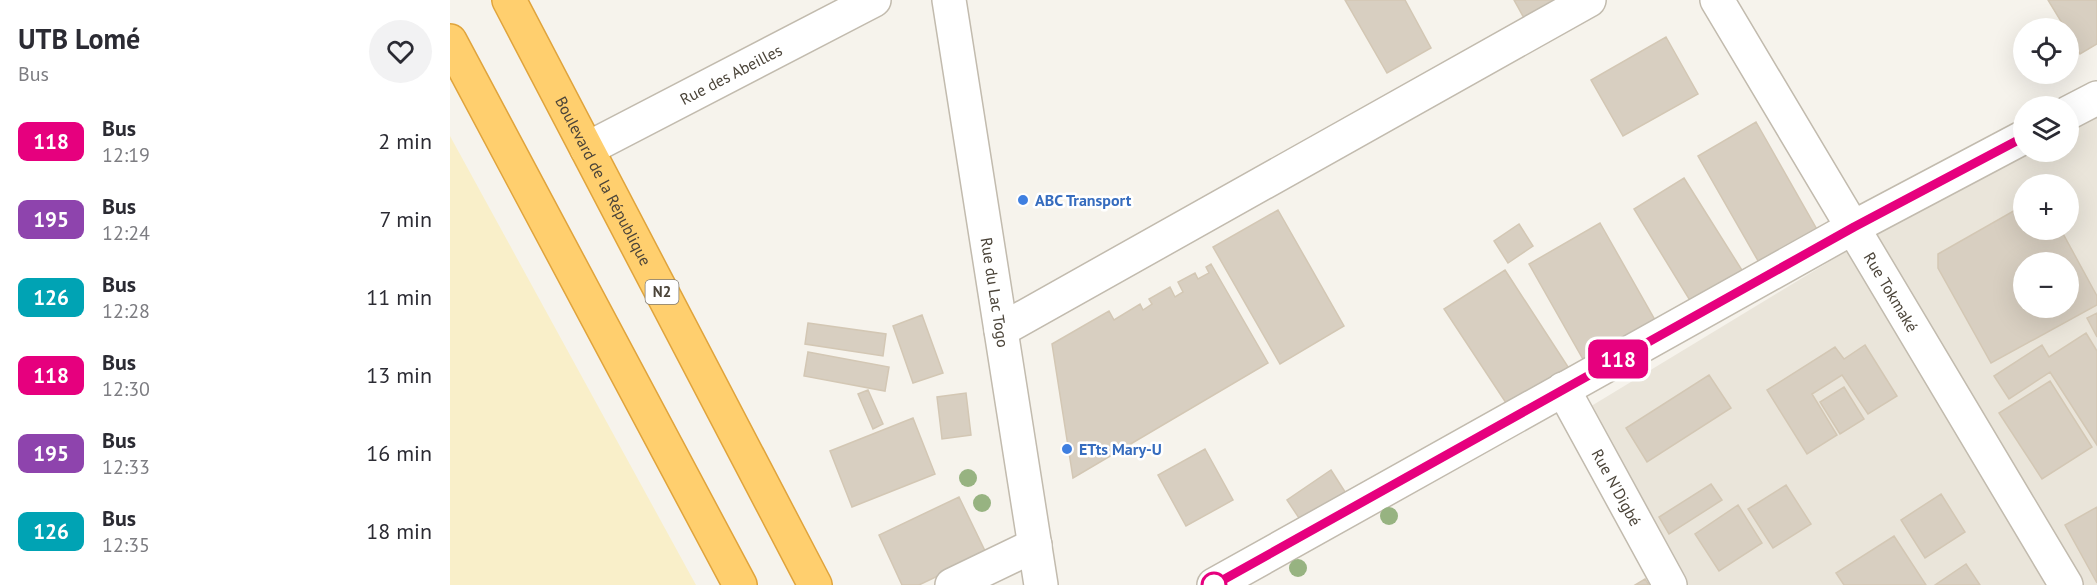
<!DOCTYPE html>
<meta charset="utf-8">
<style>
:root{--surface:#fff;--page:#f2f2f3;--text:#2b2b33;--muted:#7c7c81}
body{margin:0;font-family:"PT Sans",sans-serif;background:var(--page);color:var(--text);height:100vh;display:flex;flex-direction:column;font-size:22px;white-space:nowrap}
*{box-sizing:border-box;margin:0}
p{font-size:20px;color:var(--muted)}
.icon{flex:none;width:33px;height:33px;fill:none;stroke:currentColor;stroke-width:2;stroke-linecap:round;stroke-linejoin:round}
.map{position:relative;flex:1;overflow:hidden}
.side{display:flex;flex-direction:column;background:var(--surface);width:450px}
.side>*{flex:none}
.badge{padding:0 12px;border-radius:9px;font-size:21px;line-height:39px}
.fabs{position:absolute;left:1563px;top:18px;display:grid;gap:12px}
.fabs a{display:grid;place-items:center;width:66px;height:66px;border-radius:50%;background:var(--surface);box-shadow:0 6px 24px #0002;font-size:30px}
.map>.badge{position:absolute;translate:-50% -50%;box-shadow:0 0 0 3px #fff}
.round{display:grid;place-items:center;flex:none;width:63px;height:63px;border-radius:32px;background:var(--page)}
.overview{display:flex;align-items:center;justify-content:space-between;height:102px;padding:0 18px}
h1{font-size:28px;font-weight:800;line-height:45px}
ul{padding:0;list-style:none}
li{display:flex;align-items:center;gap:18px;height:78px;padding:0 18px}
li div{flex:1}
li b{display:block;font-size:22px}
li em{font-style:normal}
li .badge{min-width:66px;font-weight:700;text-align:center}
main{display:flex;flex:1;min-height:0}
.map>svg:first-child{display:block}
.residential{fill:#eae5da;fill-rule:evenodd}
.sand{fill:#f9efc9}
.building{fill:#d8cfc1;stroke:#d3c7b4;stroke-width:1.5;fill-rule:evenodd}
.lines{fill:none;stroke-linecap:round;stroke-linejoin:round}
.minor-casing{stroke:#c2bbae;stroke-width:36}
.highway-casing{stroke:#e0a43c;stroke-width:36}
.minor{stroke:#fff;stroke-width:33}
.highway{stroke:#ffcf6e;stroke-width:33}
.tree{fill:#97b381}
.line-casing{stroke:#fff;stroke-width:14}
.line{stroke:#e6007e;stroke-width:9}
.shop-dot{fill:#3f7fe0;stroke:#fff;stroke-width:2}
.stop-dot{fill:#fff;stroke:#e6007e;stroke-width:3}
.labels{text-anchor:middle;stroke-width:5;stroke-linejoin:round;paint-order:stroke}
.shield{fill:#fff;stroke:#817c74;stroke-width:1.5}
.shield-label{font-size:15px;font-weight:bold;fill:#4b4439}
.street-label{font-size:16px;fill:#4b4439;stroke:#fff}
.shop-label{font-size:16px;font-weight:bold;fill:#366cbe;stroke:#fff;text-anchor:start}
</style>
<main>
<section class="side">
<div class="overview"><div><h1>UTB Lomé</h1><p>Bus</p></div><a class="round"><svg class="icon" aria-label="heart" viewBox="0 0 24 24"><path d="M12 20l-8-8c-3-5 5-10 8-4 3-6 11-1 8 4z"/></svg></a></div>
<ul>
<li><span class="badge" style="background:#e6007e;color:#fff">118</span><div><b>Bus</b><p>12:19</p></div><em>2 min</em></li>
<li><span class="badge" style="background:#8e44ad;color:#fff">195</span><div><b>Bus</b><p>12:24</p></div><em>7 min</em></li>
<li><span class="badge" style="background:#00a3b4;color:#fff">126</span><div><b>Bus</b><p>12:28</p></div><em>11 min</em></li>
<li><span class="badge" style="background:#e6007e;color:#fff">118</span><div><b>Bus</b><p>12:30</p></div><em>13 min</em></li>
<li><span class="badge" style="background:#8e44ad;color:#fff">195</span><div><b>Bus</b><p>12:33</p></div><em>16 min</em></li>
<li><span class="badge" style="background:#00a3b4;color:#fff">126</span><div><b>Bus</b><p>12:35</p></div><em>18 min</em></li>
</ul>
</section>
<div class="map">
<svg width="1647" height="585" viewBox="0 0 1647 585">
<rect width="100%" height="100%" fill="#f6f3ec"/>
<path class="residential" d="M1647,100v485h-417l-92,-177 435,-264 1,8h44l1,-35zM1574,184h44v46h-44zM1574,262h44v46h-44z"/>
<path class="sand" d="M0,136l246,449h-246z"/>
<path class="building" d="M895,0h60l26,48 -44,25z
M1064,0h63l-48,27z
M1598,0h49v44l-17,10 -12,-20v-6h-3z
M1216,37l32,57 -75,42 -32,-56z
M1306,122l63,111 -58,33 -63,-110z
M1234,178l61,97 -51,32 -60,-98z
M1574,205v25h37l36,66v9l-106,58 -53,-95v-14zM1574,262h44v46h-44z
M828,210l66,116 -64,38 -67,-117z
M1150,223l55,97 -71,41 -55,-97z
M1069,224l14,22 -25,17 -14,-22z
M761,264l57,99 -195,115 -21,-134 57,-33 5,9 26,-16 3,6 9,-6 -3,-5 21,-12 5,10 8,-5 -5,-10 17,-9 3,6 11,-6 -3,-6z
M1055,270l67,103 -60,39 -68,-103z
M1647,313v24l-10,-19z
M472,315l21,58 -30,10 -20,-57z
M358,323l78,11 -3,22 -78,-12z
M1636,333l11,18v94l-47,-73 -41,27 -15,-23 48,-31 7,12z
M1415,345l32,51 -29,18 -26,-39 -30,19 25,41 -30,19 -40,-64 68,-43 9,12z
M358,352l81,15 -4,24 -81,-15z
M1259,375l22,33 -84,54 -21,-34z
M1600,381l42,66 -50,32 -43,-66z
M1394,387l20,32 -24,15 -20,-32z
M418,390l15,34 -10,5 -15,-35z
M516,393l5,42 -29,4 -5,-42z
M463,418l22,56 -83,33 -22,-56z
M755,449l28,51 -47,26 -28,-51z
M881,470l18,28 -44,29 -18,-27z
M1261,484l11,16 -53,34 -10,-17z
M1336,485l25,39 -38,24 -25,-39z
M1491,494l24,38 -40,26 -24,-38z
M509,497l27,56 -67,32h-17l-23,-50z
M1288,505l24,38 -43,28 -24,-37z
M1647,507v76l-32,-58z
M1444,536l32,49h-82l-8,-12z
M1516,564l14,21h-45z
M1195,579l4,6h-14z"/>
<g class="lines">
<g class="minor-casing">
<g id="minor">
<path id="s1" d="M499,0l92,585"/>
<path id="s2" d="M1267,0l349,585"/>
<path d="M1618,113l29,-15"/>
<path id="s3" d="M137,149l287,-149"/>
<path d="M551,330l588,-330"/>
<path id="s4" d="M1113,389l107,196"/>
<path d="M502,585l83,-40"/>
<path d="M764,585l640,-358 170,-90"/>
</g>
</g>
<g class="highway-casing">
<g id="highway">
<path id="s5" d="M59,0l306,585"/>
<path d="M0,41l290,544"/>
</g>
</g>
<use href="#minor" class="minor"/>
<use href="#highway" class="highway"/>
</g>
<g class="tree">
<circle cx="518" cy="478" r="9"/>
<circle cx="532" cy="503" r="9"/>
<circle cx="939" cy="516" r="9"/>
<circle cx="848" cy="568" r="9"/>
</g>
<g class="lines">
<g class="line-casing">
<path id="line" d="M764,585l640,-358 170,-90"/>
</g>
<use href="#line" class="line"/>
</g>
<g class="shop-dot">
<circle cx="573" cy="200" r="6"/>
<circle cx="617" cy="449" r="6"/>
</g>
<circle class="stop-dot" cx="764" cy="585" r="12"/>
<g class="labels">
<rect class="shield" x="195.5" y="280" width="33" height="24" rx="4.5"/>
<g class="shield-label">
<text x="212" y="297">N2</text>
</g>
<g class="street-label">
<text dy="6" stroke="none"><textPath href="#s3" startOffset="162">Rue des Abeilles</textPath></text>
<text dy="6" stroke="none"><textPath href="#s5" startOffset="204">Boulevard de la République</textPath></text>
<text dy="6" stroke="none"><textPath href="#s1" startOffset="296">Rue du Lac Togo</textPath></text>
<text dy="6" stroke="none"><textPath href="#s2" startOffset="340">Rue Tokmaké</textPath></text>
<text dy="6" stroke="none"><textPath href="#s4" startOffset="112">Rue N'Digbé</textPath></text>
</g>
<g class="shop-label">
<text x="585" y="206">ABC Transport</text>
<text x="629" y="455">ETts Mary-U</text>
</g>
</g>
</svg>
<div class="fabs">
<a><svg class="icon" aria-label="locate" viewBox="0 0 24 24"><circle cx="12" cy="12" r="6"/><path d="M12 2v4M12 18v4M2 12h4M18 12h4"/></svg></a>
<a><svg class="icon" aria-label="layers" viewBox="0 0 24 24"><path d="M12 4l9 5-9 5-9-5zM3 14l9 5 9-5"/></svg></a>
<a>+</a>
<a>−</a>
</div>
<b class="badge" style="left:1168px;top:359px;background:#e6007e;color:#fff">118</b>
</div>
</main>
